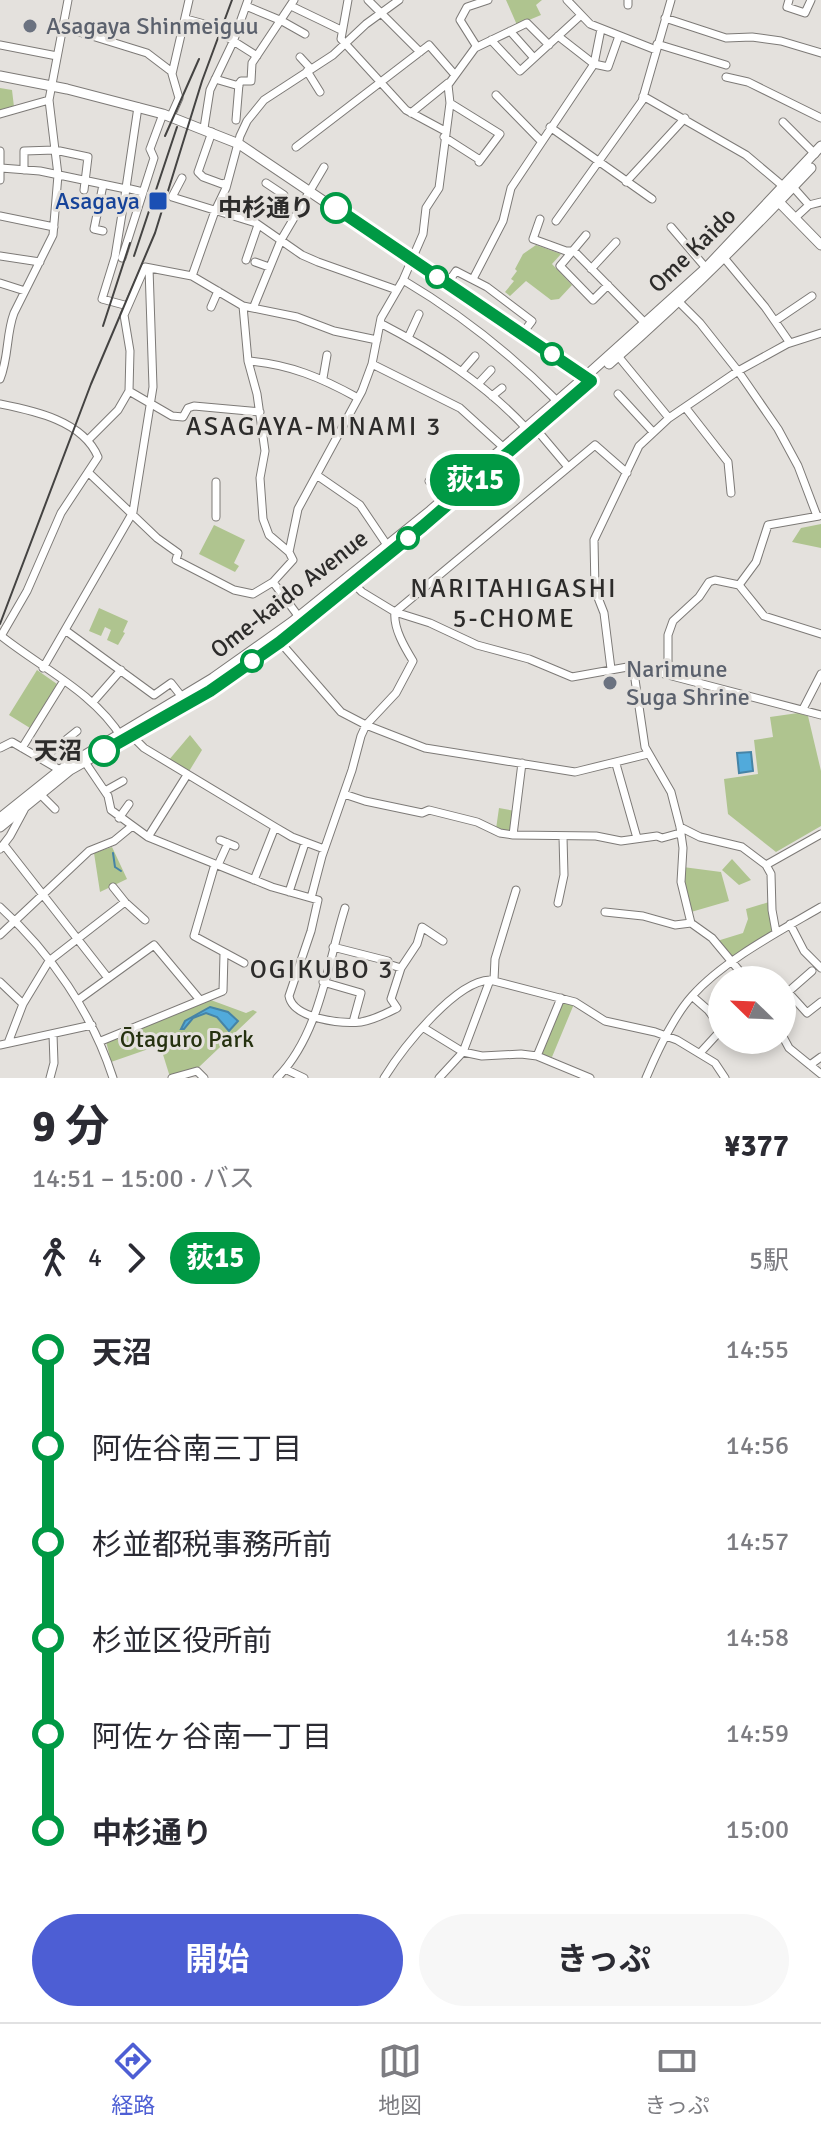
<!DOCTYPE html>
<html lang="ja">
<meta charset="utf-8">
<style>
:root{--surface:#fff;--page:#f7f7f7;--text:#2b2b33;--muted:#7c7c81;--line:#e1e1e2;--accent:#4d5ed4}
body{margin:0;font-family:Signika,"Noto Sans JP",sans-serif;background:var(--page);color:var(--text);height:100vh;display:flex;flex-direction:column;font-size:30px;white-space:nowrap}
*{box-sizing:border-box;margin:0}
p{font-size:26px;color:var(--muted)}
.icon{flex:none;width:44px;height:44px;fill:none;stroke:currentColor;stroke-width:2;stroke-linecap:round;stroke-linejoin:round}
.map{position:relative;height:1078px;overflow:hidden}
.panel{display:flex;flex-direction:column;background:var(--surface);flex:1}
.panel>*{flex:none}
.badge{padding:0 16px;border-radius:26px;font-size:28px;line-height:52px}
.needle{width:52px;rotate:293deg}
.buttons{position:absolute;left:708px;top:966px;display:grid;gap:16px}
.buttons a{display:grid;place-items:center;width:88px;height:88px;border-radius:50%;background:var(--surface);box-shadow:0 4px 12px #0003;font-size:40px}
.map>.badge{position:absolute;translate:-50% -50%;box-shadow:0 0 0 4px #fff}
.legs{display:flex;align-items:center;gap:12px;height:88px;padding:0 32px;font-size:26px}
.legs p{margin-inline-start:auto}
.head{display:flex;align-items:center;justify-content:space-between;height:136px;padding:0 32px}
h1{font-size:44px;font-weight:700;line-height:60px}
.primary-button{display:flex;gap:16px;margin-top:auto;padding:16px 32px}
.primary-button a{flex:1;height:92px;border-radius:48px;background:var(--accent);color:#fff;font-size:32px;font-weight:700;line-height:92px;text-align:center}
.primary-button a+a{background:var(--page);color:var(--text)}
ul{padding:0 32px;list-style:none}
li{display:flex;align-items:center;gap:28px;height:96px;font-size:30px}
li i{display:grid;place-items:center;width:12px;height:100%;margin:0 10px;background:currentColor}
li i::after{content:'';width:20px;height:20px;margin:-10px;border:6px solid;border-radius:50%;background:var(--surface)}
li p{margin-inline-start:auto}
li:first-child i{background:linear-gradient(#0000 50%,currentColor 0)}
li:last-child i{background:linear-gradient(currentColor 50%,#0000 0)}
.menu{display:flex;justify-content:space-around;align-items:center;height:112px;border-top:2px solid var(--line);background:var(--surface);font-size:22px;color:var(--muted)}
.menu a{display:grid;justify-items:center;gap:4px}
.menu .active{color:var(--accent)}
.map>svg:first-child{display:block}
.green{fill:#afc48f}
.water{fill:#51aadb;stroke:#4684a6;stroke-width:2}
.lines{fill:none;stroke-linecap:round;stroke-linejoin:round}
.stream{stroke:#4684a6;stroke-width:2}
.minor-casing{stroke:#7d7a77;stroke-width:9}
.major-casing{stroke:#7d7a77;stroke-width:11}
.minor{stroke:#fff;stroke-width:7}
.major{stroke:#fff;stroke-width:9}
.rail{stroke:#444342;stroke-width:2}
.line-1-casing{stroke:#fff;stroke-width:18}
.line-1{stroke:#094;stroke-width:12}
.worship-dot{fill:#6b7280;stroke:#e4e1dd;stroke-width:3}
.transit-dot{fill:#1a4fb4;stroke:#e4e1dd;stroke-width:3}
.stop-1-dot{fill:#fff;stroke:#094;stroke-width:4}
.labels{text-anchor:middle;stroke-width:6;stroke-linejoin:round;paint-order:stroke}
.worship-label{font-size:24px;fill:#5b616d;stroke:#e4e1dd;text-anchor:start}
.transit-label{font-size:24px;fill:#164399;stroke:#e4e1dd;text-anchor:end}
.stop-label{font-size:24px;font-weight:bold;fill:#2d2c2b;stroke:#e4e1dd;text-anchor:end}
.street-label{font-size:24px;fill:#2d2c2b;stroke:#e4e1dd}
.park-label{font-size:24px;fill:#25310f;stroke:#e4e1dd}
.neighbourhood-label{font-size:26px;letter-spacing:2px;fill:#2d2c2b;stroke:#e4e1dd}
</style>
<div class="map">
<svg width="821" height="1078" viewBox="0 0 821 1078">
<rect width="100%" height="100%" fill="#e4e1dd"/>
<path class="green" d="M506,0h36l-6,5 5,10 -24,10z
M0,88l12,2 2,17 -14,4z
M536,245l25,9 -9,10 20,21 -13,14 -8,1 -25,-19 -16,15 -5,-4 9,-11 -3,-2 6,-8 -2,-2 8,-15z
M821,524v24l-29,-6 9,-14z
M214,525l31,15 -11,23 5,3 -4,6 -36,-18z
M99,608l29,13 -5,11 2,1 -7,12 -11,-5 4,-10 -6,-3 -4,9 -12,-5z
M37,670l20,14 -27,44 -21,-13z
M798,713l10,3 13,55v55l-45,26 -48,-38 -4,-35 34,-5 -4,-34 19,-3 -3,-20z
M190,735l12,15 -14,23 -20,-12z
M499,808l16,3 -2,21 -17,-3z
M112,847l15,32 -27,13 -6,-39z
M732,859l19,21 -12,5 -17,-15z
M683,867l38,5 8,29 -38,11 -8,-30z
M769,902l4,29 -42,28 -14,-18 26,-8 5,-14 -2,-10z
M208,999l38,14 7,-3 4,2 -58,55 -29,10 -10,-32 -49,17 -5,-21z
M562,1002l12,2 -22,53 -10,-2z"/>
<path class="water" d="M751,752l2,19 -14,2 -2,-20z
M210,1007l18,5 10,9 -9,10 -12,-14 -11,-4 -13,5 -9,11h-3l4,-8z"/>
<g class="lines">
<path class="stream" d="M113,853l2,14 6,4"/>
<g class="minor-casing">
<path id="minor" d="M348,0l-7,39 65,71 39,21
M368,0l52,52
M567,0l23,24 66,26
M628,0v5
M789,0l-2,7 18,6 6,-13
M246,6l36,15 23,13
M291,6l50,24
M665,18l61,20 26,-1 29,4 40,12
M186,19l22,6 49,31
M63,27l84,26 25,19
M510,31l24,27
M558,36l36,28 7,-35
M491,40l29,31 60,-55
M657,44l69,21
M0,45l57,11
M477,47l-17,-27 7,-13 21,-7
M300,57l11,12
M307,71l13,21
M726,77l22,5 73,36
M215,79l24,7
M496,95l45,46
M643,96l103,59 38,32
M450,103l50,31 -21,28
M138,107l-12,81 17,4
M411,113l37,-30
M0,114l49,-14
M171,116l8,-18 -7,-24 17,-74
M236,120l3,-36 2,-3h10l1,-18 42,-63
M783,122l32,32
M550,127l102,72
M204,128l6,-38 23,-48 15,-42
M212,132l-14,40 5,5 19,7 4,-1
M444,137l36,23
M296,147l133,-102 26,30
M150,149l13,-35
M0,151v29
M1,168l39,3 86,18 -11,68 -13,42 26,7
M24,170v-19l31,-1 33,7 -4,33
M182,178l-10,19 84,26 46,32 16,7 79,28
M626,182l59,-64
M266,183l18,12
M103,185l-9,44 9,2
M793,187l16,18
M0,216l54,11
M795,218l14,-13 12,-3
M540,219l-7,20 33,12h8l71,72
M556,221l86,-120 29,-101
M671,227l35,41
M586,235l-26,31 33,34 15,-15
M0,256l40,6
M122,258l32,-100 -4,-9
M725,259l40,48 25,36
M246,260l12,-35
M255,262l14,5
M591,269l25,-27
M192,276l23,-65 11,-23 14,-52 7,-15 17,-21 69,-45 33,-31 33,-24
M473,279l30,-58 8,-33 83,-124 14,3 11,-31
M403,280c59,35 107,73 154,121
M0,283l25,8
M447,284l9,-13 31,16 45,34 -10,13
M676,299l24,24 38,48 40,58 20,37 19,50
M243,306l5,55 9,33 8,57 -5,27 3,41 6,16 20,17
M254,306l27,-66 43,-73
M211,307l7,-16
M775,321l37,-25
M380,323c54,28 104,60 146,105
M408,338l11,-24
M618,356l51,62
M248,361c41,3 74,17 110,37
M372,364l88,44 43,39
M462,371l13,-15
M323,378l4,-23
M0,379c9,-22 6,-45 14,-66l39,-78 5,-60 -9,-75 19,-100
M478,384l13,-14
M129,391l43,25 11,1 5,-9 6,-2 66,6
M618,394l35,38
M492,396l10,-8
M0,404c35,7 83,17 98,53l-37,56 -34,78 -26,45
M685,407l43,55 3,31
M536,429l32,38
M88,440l30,-30 11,-19 1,-40 -6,-36 21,-48 47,9 51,30 54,11 37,14 43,9
M89,473l68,65 21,15 -2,7 58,30 19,4 20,-12 20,-22 -4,-8 9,-43 64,-118 10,-27 9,-46 22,-38 20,-46 3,-26 13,-20 11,-85 -2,-18 27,-37 52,-25 22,22
M318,476l42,29 27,40
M429,481l15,17
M216,517v-35
M273,582l26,35
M353,583l9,9 33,20 35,11 47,22 52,14 43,18 61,-11 35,9
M739,585l17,-23 12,-37 51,-9
M395,612l200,-167 32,28
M65,630l89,65 17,-12 11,14
M821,634l-57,-18 -25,-31 -24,-5 -6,2 -10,15 -26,24 -5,14v40l153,40
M0,635c41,33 94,57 122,103
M280,642l61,70 25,13 59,23 150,24 73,-18
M633,666l12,81 26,45 9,35 3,21 -2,34 10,41
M43,668l90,-156 20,-125 -4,-119
M611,669l-7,-56 -9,-23 -1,-50 45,-94 30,-28 69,-47 49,-27 34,-11
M93,702l28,-32
M803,709l18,-35
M132,736l12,12 131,79 17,10 32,12
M67,739l14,18
M0,748l12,-6 48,28
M22,748l41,-66
M42,759l35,-28
M85,762l23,34 3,14 37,27 124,50 46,13 -7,31 -22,65c4,23 53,28 72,26 13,-2 24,-8 36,-14l-6,-9 10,-31 16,-24 5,-17 21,14
M616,764l21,74
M105,791l18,-10
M40,794l15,15
M344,794l21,7 57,12 7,-3 48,12 23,11 13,2 83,1 25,5 36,-5 5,2 18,-5
M119,818l10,-14
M680,827l20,10 42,10 24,18 5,9 1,36 4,22
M513,835l9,-72
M148,837l39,-62
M220,840l15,6
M4,845l104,133
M0,849l10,-13 14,-26
M215,864l-21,72 50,27
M218,865l10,-22
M766,865l55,-31
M254,880l21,-53
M113,887l12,15 20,18
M289,892l16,-49
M311,898l11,-42 30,-86 9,-34 5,-11 30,-32 17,-32c-8,-13 -20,-33 -18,-49
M558,903l6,-28 -1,-38
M0,907c51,46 92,106 113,171
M605,912l38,4 32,9 16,-2 21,15 35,42
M790,924l14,27 17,17
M0,935l89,-84 25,-10 17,-14
M333,947l55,14v3l13,4
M494,980l1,-21 21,-69
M0,982l23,22
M323,982l38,11 -8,29
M788,992l24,-21
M692,996l16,14 14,19 -22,24
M782,997l6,-5 19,21 14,-11
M78,1000l76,-55 46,55
M424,1028l39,24 19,4 39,-2 16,2 53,22
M782,1035l7,13 32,26
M101,1041l122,-50 1,-37
M8,1043l15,-39 26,-43 76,-59
M0,1045l92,-20
M537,1056l24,-58
M810,1065l11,-8
M285,1069l19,9
M50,1078l4,-15 -1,-29
M172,1078l25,-7 7,7
M277,1078c43,-44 50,-113 68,-170
M384,1078c18,-29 71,-97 106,-98l85,22 30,19 50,11 22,8 38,23 10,15
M439,1078l24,-26 27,-72
M646,1078c11,-26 27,-61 46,-82 32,-36 88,-65 129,-89"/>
</g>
<g class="major-casing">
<path id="major" d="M0,76l67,13 96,25 76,30 349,235
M777,200l44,45
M609,364c71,-62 137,-127 202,-196
M0,818l60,-48 153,-92 79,-56 138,-111 155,-134 121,-109 115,-122
M0,827l70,-57 140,-79 70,-49 143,-116 155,-134"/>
</g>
<use href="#minor" class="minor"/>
<use href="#major" class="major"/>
<path class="rail" d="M165,136l34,-77
M134,256l43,-129
M103,326l27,-83
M0,624l91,-240 64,-151 47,-152 30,-81"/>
</g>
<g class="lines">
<g class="line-1-casing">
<path id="line-1" d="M104,751l106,-60 70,-49 143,-116 168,-145 -255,-173"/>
</g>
<use href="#line-1" class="line-1"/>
</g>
<g class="worship-dot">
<circle cx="30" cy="26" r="8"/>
<circle cx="610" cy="683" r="8"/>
</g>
<rect class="transit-dot" x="148" y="191" width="20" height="20" rx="4"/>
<g class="stop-1-dot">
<circle cx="336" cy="208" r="14"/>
<circle cx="437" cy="277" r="10"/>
<circle cx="552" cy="354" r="10"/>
<circle cx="408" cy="538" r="10"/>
<circle cx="252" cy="661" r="10"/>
<circle cx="104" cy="751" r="14"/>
</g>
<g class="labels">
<g class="worship-label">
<text x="46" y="34">Asagaya Shinmeiguu</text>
<text x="626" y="677">Narimune<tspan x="626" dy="28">Suga Shrine</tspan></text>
</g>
<g class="transit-label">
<text x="140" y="209">Asagaya</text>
</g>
<g class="stop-label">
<text x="314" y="216">中杉通り</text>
<text x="82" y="759">天沼</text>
</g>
<g class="street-label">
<text transform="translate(692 250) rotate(-44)" y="8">Ome Kaido</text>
<text transform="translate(289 594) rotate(-38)" y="8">Ome-kaido Avenue</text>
</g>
<g class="park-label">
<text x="187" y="1047">Ōtaguro Park</text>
</g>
<g class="neighbourhood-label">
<text x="314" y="435">ASAGAYA-MINAMI 3</text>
<text x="514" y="597">NARITAHIGASHI<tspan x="514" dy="30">5-CHOME</tspan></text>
<text x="322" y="978">OGIKUBO 3</text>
</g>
</g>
</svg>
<div class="buttons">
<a><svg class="needle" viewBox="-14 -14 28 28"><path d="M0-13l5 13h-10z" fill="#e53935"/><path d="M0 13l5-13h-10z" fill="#7c7c81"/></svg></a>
</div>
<b class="badge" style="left:475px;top:480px;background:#094;color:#fff">荻15</b>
</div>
<section class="panel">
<div class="head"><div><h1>9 分</h1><p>14:51 – 15:00 · バス</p></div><b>¥377</b></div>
<div class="legs"><svg class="icon" aria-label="walk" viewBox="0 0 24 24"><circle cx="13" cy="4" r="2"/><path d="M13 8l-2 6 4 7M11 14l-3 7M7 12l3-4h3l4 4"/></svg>4<svg class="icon" aria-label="forward" viewBox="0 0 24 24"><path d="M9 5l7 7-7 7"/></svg><b class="badge" style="background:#094;color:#fff">荻15</b><p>5駅</p></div>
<ul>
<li><i style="color:#094"></i><b>天沼</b><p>14:55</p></li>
<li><i style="color:#094"></i><span>阿佐谷南三丁目</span><p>14:56</p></li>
<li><i style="color:#094"></i><span>杉並都税事務所前</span><p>14:57</p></li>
<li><i style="color:#094"></i><span>杉並区役所前</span><p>14:58</p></li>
<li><i style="color:#094"></i><span>阿佐ヶ谷南一丁目</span><p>14:59</p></li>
<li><i style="color:#094"></i><b>中杉通り</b><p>15:00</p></li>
</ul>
<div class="primary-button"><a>開始</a><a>きっぷ</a></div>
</section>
<nav class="menu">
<a class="active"><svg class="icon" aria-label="directions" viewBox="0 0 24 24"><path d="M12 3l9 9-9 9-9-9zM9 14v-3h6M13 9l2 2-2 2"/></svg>経路</a>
<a><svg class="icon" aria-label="map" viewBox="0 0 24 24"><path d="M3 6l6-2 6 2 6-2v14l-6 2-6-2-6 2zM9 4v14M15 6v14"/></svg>地図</a>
<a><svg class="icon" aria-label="tickets" viewBox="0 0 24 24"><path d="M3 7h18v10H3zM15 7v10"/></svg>きっぷ</a>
</nav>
